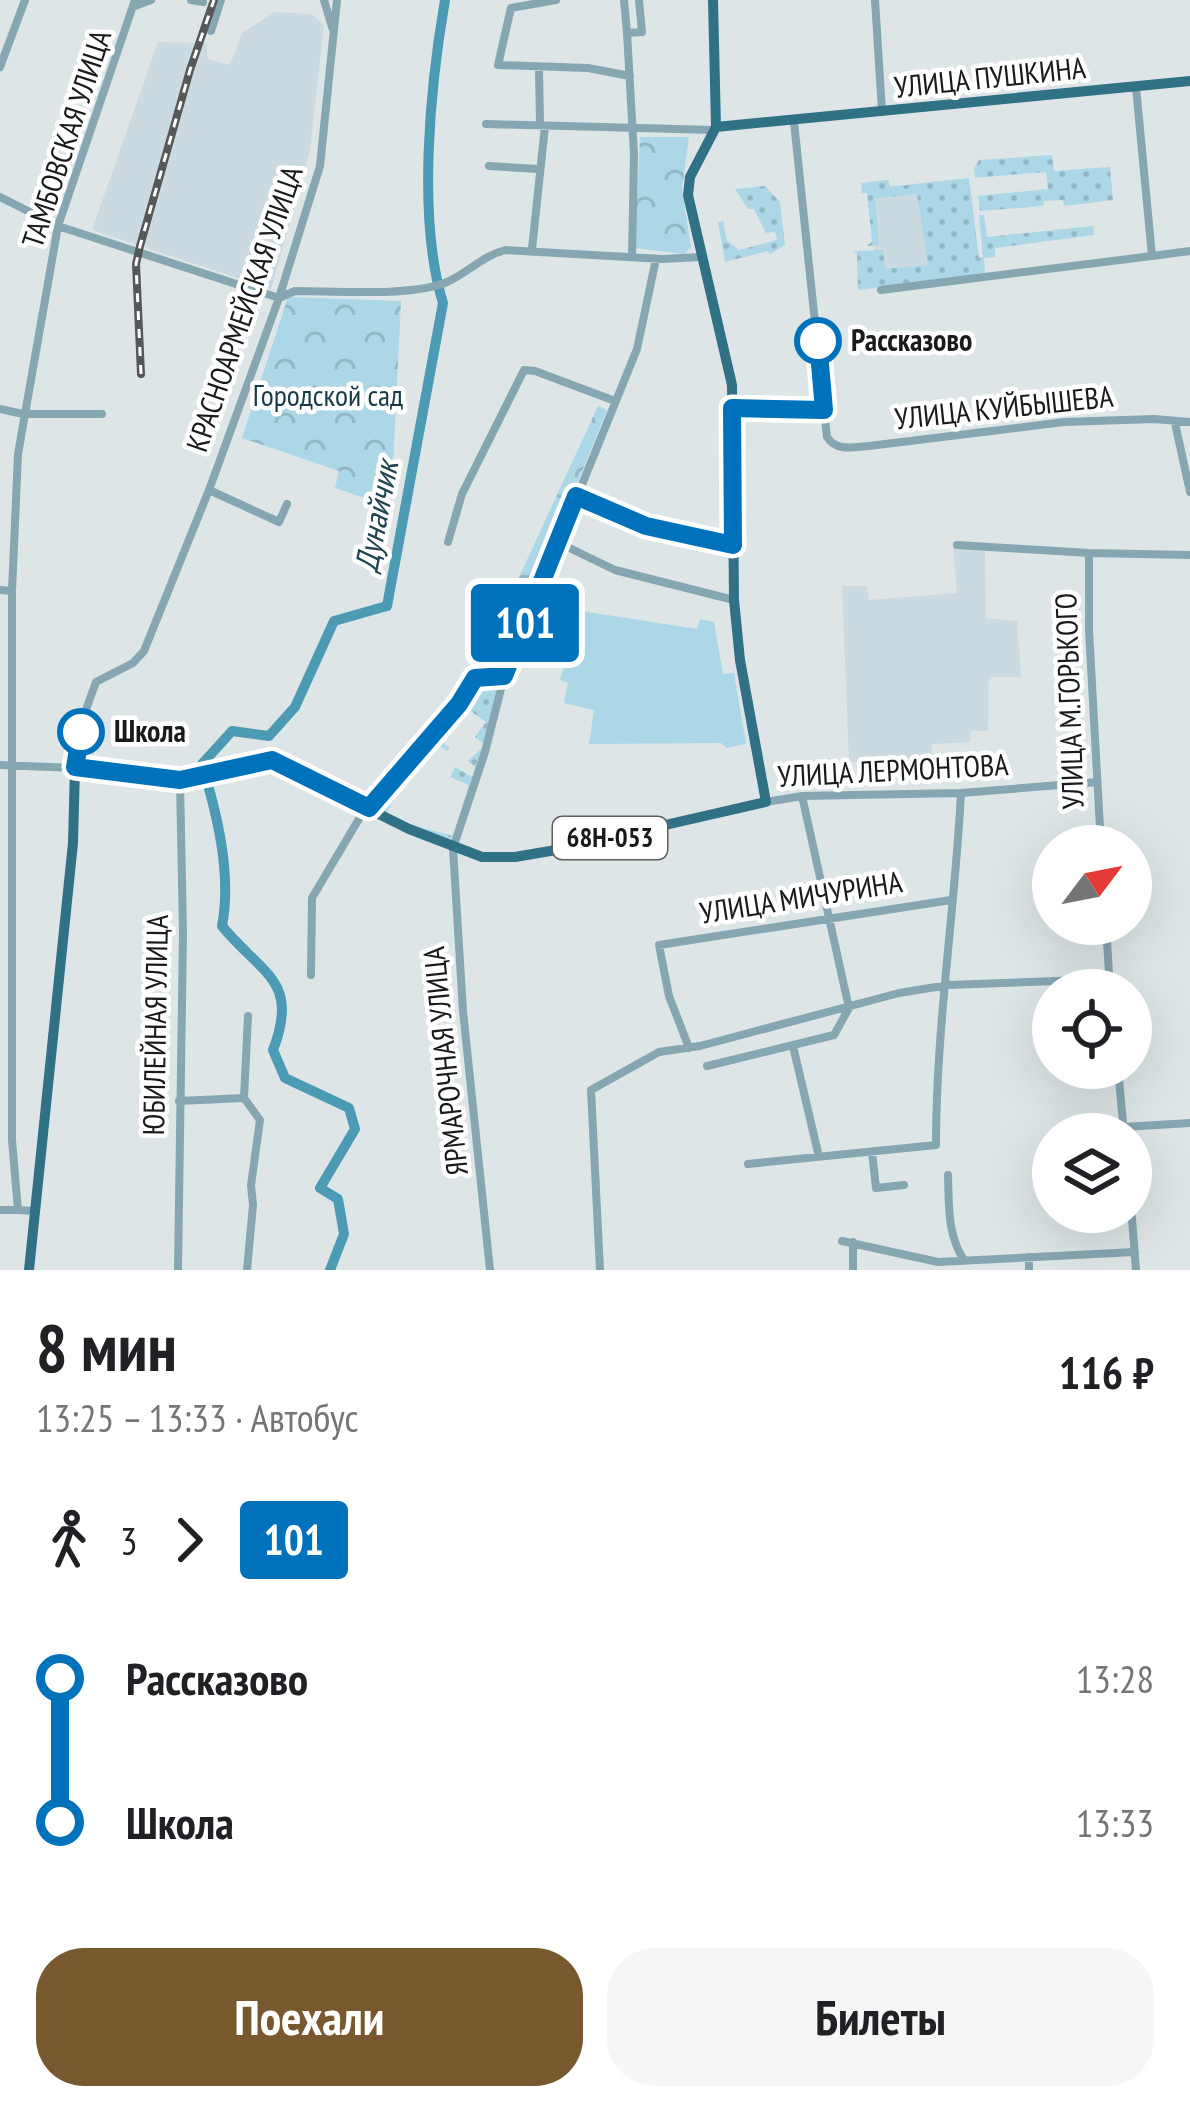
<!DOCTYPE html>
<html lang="ru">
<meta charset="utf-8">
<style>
:root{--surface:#fff;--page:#f6f6f6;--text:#202124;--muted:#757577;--accent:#78582e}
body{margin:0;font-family:"PT Sans Narrow",sans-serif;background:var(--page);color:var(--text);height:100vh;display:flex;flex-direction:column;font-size:45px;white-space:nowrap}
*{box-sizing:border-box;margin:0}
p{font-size:39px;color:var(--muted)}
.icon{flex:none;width:66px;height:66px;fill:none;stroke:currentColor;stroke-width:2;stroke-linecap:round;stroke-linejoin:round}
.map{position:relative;height:1270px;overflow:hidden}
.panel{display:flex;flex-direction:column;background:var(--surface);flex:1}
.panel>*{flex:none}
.badge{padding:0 24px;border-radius:9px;font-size:42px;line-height:78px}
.needle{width:78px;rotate:58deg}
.tools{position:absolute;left:1032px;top:825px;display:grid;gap:24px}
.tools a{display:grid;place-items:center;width:120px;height:120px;border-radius:50%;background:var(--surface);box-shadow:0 12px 48px #0002;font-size:60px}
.map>.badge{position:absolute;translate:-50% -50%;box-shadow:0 0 0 6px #fff}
.legs{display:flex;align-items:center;gap:18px;height:132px;padding:0 36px;font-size:39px}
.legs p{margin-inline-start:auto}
.headline{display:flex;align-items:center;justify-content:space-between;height:204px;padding:0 36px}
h1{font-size:66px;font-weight:700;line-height:90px}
.button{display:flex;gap:24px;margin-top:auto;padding:24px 36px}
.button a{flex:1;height:138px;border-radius:48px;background:var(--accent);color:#fff;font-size:48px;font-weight:700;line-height:138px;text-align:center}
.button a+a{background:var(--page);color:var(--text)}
ul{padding:0 36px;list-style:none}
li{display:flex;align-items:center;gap:42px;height:144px;font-size:45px}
li i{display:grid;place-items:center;width:18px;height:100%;margin:0 15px;background:currentColor}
li i::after{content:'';width:30px;height:30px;margin:-15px;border:9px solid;border-radius:50%;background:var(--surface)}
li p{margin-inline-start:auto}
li:first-child i{background:linear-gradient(#0000 50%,currentColor 0)}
li:last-child i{background:linear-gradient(currentColor 50%,#0000 0)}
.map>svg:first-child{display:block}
.built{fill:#cadae0}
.grass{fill:url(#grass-dots)}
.park{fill:url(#park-crowns)}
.pitch{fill:#abd7e7}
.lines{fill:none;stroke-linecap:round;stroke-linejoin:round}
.river{stroke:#4d9ab4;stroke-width:10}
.minor{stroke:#86a6b1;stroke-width:8}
.major{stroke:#317186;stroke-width:10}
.rail-casing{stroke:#545859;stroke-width:8}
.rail{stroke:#fff;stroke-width:3;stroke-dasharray:9;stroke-linecap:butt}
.line-1-casing{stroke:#fff;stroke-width:27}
.line-1{stroke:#0072bc;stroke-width:18}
.stop-1-dot{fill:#fff;stroke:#0072bc;stroke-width:6}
.labels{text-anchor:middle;stroke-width:9;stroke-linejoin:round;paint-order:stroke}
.shield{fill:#fff;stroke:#5d5f5f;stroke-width:3}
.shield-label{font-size:27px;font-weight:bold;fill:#181a1b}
.street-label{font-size:30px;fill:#181a1b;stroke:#fff}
.stop-label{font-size:30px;font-weight:bold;fill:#181a1b;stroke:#fff;text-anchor:start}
.park-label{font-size:30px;fill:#163b46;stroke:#fff}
.water-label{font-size:33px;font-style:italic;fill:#204450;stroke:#fff}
</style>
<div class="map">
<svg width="1190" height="1270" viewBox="0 0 1190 1270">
<defs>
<pattern id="grass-dots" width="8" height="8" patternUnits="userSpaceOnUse" patternTransform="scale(3)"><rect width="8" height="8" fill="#abd7e7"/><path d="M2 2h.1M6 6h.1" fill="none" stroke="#92b8c6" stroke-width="1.8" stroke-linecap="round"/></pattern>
<pattern id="park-crowns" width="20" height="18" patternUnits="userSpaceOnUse" patternTransform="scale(3)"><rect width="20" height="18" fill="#abd7e7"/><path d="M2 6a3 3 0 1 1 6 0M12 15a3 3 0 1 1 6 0" fill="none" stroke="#92b8c6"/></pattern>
</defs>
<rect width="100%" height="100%" fill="#dde5e7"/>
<path class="built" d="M275,12l37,2 12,11 -14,125 -39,139 -179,-59 66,-188 48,1 2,16 22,6 12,-32z
M969,178l11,94 -102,11 -10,-94z
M953,548l32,2 1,68 31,3 4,56h-32l-1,54h-17l-1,11 -38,2 1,36h-13l-1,-17 -70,-1 -7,-176h25l2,14 88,-7z"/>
<path class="grass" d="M1052,155l2,16 56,-4 3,33 -49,6 -1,-6 -19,1 -1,5 -63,5 -2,-15 70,-7 -2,-17 -71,6 -1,-10 5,-8z
M969,178l10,80 4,-1 -4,-42h5l3,22 106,-11 1,9 -99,13v9l-11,1 1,17 -127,15 -1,-37 -4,-2 30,-1 2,19 43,-4 -11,-71 -42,4 4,47 -12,1 5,-5 -5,-48h-5l-1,-10 27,-3 2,7z
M765,186l15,16 5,43 -15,9 -2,-3 -43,11 -7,-40 5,-1 4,20 12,9 38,-10 -2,-8 -9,1 -12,-24h-6l-13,-20z
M479,678h20l-14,66 -31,93 -6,2 -38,-15 43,12 16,-51 -19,-8 5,-10 17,10 3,-10 -7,-6 17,-16 -10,-8 11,-15 -18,-13 -28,31 10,8 -3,3 -13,-9 -21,24 -27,48 -7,-5 -1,-5z"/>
<path class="park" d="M640,137h49l-7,51 9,59 -7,7 -49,-6z
M288,297l113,4 -10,206 -56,-19 4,-17 -97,-33z
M598,406l9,4 -106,261 -30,7 -6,-4 44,-75z"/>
<path class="pitch" d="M581,611l116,18 3,-10 14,3 9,52 11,-1 12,71 -19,4 -6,-5 -132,1 5,-34 -30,-7 4,-20 -8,-3z"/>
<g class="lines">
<path class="river" d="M330,1270l14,-36 -6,-35 -18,-11 35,-59 -6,-21 -64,-30 -12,-28c27,-70 -11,-75 -51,-124 10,-52 -5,-112 -20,-162l30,-33 37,5 26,-29 39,-86 53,-15 56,-303c-26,-84 -13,-216 2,-303"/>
<path class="minor" d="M191,0l12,2
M324,0l8,27
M556,0l-45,8 -13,57 90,3 42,8
M624,0l3,33
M875,0l7,111
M135,6l16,-6
M211,31l10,-31
M0,67l25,-67
M539,69l1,55
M1136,87l16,169 38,-5
M794,122l33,315c10,15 26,10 42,9l195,-24 90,-3 36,3
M486,124l228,6
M489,166l49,3
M0,197l58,29 221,72 16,-7c40,0 116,6 152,-9 21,-9 35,-26 58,-32l158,9 37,-2
M532,249l13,-123
M632,257l2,-103 -7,-121 15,-1 -3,-32
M881,290l271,-34
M732,408l92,1
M0,409l23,5h79
M1175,423l15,69
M209,490l70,32 8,-18
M576,496l70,30 87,19
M448,542l14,-48 62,-124 11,1 80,30
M557,542l58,28 119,30
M957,545l132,8 101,2
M1089,553v77l12,216
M0,590l12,1
M0,765l75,3 9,-53 12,-33 37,-19 11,-12 65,-161 70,-192 41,-132 17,-166
M766,802l36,-6 159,-3 136,-11
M369,808l90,-104 15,-25 30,-2
M1106,924l4,66
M311,975l1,-77 54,-91
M793,1046l26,111
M689,1048l-20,-52 -10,-51 292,-45
M707,1066l127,-31 15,-27 -47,-212
M1118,1068l6,66
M179,1101l65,-3
M1124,1127l66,-4
M872,1152l4,36 28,-3
M748,1164l188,-19c0,-117 19,-235 25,-352
M948,1175c1,29 -1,60 16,85
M1131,1206l5,64
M0,1210h18
M34,1211l-16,-1 -6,-70v-549l6,-137 40,-228 77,-226
M842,1241l96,21 197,-10
M1029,1257v13
M178,1270l5,-337 -3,-153
M247,1270l6,-65 -2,-20 9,-65 -16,-22 4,-82
M490,1270l-27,-259 -10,-163 32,-96 19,-75 133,-328 19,-90
M600,1270l-9,-180 68,-38 41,-6 199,-53 49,-8 161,-6
M853,1270v-28"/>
<path class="major" d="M716,127l474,-46
M29,1270l44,-427 2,-75 105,12 92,-19 137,68 73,28h33l41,-7 210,-48 -26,-142 -6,-60 -2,-215 -44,-190 2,-18 26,-50 -3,-127"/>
<g class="rail-casing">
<path id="rail" d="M141,374l-5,-110 4,-18 50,-176 24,-70"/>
</g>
<use href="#rail" class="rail"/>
</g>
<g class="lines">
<g class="line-1-casing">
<path id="line-1" d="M81,732l-6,35 105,13 92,-20 97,48 90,-104 16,-26 29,-2 72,-180 70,30 87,19 -1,-137 92,2 -6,-69"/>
</g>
<use href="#line-1" class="line-1"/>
</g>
<g class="stop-1-dot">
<circle cx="818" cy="341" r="21"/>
<circle cx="81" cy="732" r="21"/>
</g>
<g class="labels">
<rect class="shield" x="553" y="817" width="114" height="42" rx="9"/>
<g class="shield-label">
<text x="610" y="847">68Н-053</text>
</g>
<g class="street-label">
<text transform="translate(990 78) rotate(-6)" y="10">УЛИЦА ПУШКИНА</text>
<text transform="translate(67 139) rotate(-72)" y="10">ТАМБОВСКАЯ УЛИЦА</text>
<text transform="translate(245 309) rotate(-71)" y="10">КРАСНОАРМЕЙСКАЯ УЛИЦА</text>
<text transform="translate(1004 408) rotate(-6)" y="10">УЛИЦА КУЙБЫШЕВА</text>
<text transform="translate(1070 701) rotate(-92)" y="10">УЛИЦА М.ГОРЬКОГО</text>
<text transform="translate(893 771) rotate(-3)" y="10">УЛИЦА ЛЕРМОНТОВА</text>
<text transform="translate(801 898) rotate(-9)" y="10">УЛИЦА МИЧУРИНА</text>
<text transform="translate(156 1025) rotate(-89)" y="10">ЮБИЛЕЙНАЯ УЛИЦА</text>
<text transform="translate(446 1061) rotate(-96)" y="10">ЯРМАРОЧНАЯ УЛИЦА</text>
</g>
<g class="stop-label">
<text x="851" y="351">Рассказово</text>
<text x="114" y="742">Школа</text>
</g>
<g class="park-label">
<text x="328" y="406">Городской сад</text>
</g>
<g class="water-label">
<text transform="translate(376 516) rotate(-79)" y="12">Дунайчик</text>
</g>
</g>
</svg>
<div class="tools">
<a><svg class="needle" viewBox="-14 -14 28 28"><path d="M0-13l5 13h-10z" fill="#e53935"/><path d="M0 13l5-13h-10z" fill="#757577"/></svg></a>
<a><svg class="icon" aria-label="locate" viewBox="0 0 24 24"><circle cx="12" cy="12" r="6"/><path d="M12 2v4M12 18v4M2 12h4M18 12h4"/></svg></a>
<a><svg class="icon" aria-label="layers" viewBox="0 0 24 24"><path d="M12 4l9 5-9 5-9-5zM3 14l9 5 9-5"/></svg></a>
</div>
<b class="badge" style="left:525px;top:623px;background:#0072bc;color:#fff">101</b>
</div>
<section class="panel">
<div class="headline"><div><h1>8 мин</h1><p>13:25 – 13:33 · Автобус</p></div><b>116 ₽</b></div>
<div class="legs"><svg class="icon" aria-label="walk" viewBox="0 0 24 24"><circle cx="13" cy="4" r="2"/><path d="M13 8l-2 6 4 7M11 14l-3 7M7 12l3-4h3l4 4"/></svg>3<svg class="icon" aria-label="forward" viewBox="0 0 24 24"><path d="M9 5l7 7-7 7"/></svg><b class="badge" style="background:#0072bc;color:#fff">101</b></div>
<ul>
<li><i style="color:#0072bc"></i><b>Рассказово</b><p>13:28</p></li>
<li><i style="color:#0072bc"></i><b>Школа</b><p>13:33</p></li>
</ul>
<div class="button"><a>Поехали</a><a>Билеты</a></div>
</section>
